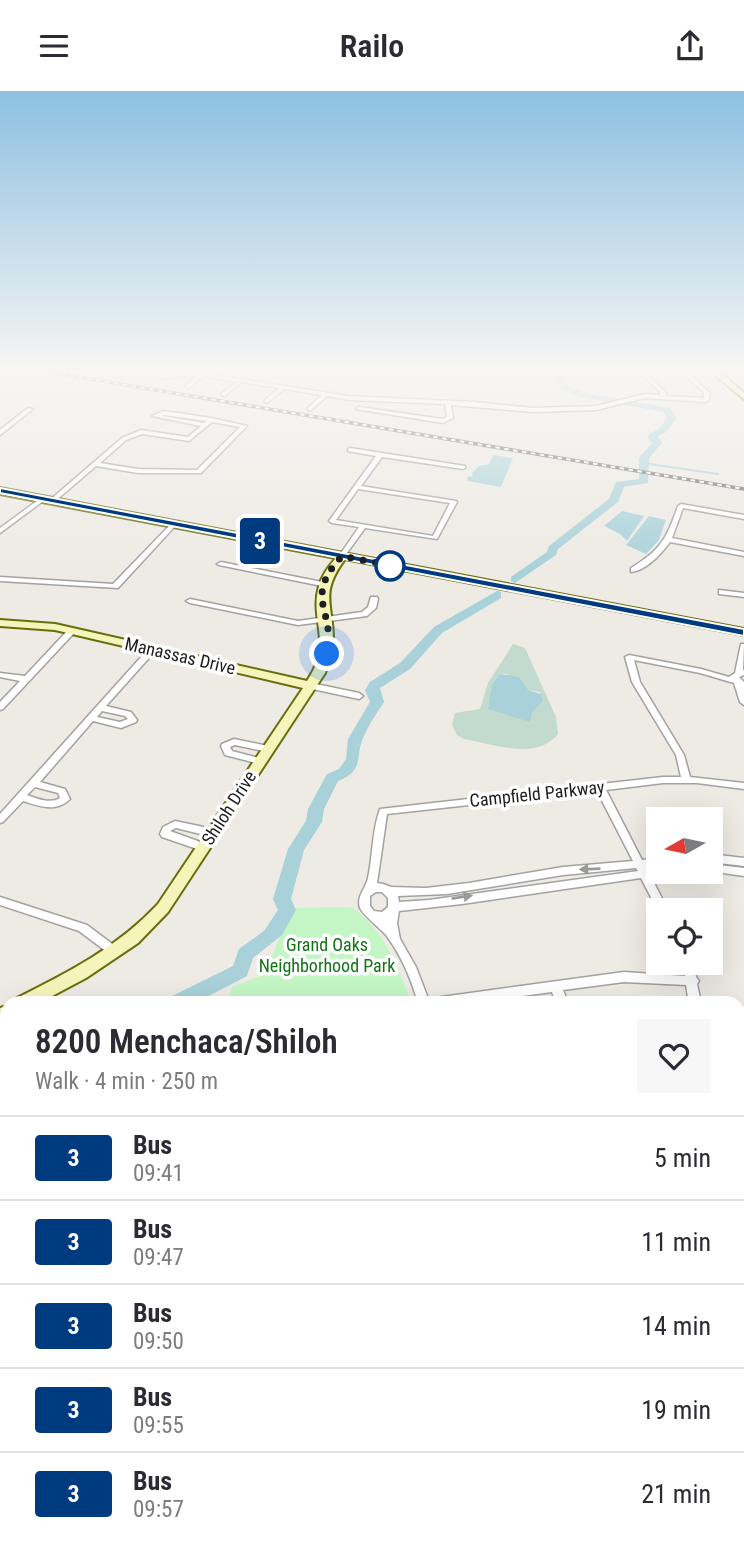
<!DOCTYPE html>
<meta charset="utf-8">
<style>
:root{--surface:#fff;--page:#f7f7f7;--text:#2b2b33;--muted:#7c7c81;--line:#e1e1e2}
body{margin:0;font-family:"Roboto Condensed",sans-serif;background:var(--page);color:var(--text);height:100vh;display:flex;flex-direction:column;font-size:26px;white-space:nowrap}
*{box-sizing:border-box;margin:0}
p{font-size:23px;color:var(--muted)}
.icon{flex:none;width:38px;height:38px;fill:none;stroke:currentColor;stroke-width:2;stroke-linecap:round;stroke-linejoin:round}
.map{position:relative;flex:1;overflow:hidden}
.side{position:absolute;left:0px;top:905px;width:746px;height:555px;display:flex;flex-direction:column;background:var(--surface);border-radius:21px 21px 0 0;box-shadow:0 7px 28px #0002}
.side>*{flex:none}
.badge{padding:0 14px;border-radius:5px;font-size:24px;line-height:46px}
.needle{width:46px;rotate:261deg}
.fabs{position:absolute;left:646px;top:716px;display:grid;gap:14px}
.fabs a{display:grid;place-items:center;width:77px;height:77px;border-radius:0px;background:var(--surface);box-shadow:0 7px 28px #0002;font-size:35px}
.you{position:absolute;width:35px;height:35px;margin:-18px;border:5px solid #fff;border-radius:50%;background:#1a73e8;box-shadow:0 0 0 10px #1a73e833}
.map>.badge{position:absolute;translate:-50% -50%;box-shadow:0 0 0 4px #fff}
.round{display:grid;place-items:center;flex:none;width:74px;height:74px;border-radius:0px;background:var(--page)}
.headline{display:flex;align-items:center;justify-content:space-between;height:119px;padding:0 35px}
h1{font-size:33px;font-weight:600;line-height:52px}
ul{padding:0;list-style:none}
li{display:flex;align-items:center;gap:21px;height:84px;padding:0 35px;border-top:2px solid var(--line)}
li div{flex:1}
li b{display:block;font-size:26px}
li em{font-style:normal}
li .badge{min-width:77px;font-weight:700;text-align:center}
header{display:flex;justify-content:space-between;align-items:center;height:91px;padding:0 35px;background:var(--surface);font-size:32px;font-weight:600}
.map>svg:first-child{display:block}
.wetland{fill:#c2dbce;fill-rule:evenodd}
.park{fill:#c4f6c5}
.water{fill:#a8d1d9}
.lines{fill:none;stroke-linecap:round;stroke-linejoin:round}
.stream{stroke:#a8d1d9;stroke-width:2}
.river{fill:#a8d1d9;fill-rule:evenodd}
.street-casing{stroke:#a2a2a2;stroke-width:3}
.secondary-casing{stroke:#696e0c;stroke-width:4}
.street{fill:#fff;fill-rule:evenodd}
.secondary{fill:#f5f5bb;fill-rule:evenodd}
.rail-casing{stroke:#6c6c6c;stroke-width:3.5}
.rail{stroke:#fff;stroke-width:2;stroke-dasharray:4.5;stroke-linecap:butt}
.oneway{fill:#9a9a9a}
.line{fill:#003b80;stroke:#fff;stroke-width:2}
.walk{stroke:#1e1e1e;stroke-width:7;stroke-dasharray:0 12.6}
.stop-dot{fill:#fff;stroke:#003b80;stroke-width:3.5}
.labels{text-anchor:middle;stroke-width:7;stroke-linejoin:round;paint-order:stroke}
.street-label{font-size:18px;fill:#1e1e1e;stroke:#fff}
.park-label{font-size:18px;fill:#127515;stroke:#fff}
</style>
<header><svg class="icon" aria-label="menu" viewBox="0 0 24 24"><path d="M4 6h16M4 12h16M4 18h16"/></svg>Railo<svg class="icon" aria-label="share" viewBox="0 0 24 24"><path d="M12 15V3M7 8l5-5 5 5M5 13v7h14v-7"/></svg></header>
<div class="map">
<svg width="744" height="1459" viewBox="0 0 744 1459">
<rect width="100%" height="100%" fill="#eeeae4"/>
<path class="wetland" d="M513,553l12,4 31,69 2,17c-22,27 -64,10 -94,5l-7,-4 -5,-10 3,-12 25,-4 8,-26zM500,583h7l21,16 12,2 3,9 -11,12 -40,-14 -1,-10z"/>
<path class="park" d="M352,816c34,26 44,57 60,96h-185l5,-16 34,-13 24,-66z"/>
<path class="water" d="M493,364l20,3 -12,29 -33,-6 -1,-4 6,-1 -1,-3 7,-7 10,-2z
M622,420l22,5 -17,25 -7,-7 -16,-8z
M649,425l17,4 -7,20 -13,14 -20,-9z
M500,583l19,3 9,13 13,4 2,7 -11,12 -2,9 -42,-13 4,-24z"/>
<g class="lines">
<path class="stream" d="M643,372l75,11"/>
<path class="river" d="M556,277h8l-2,9 6,9 17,7 85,15 7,10 -12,15 -7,3 4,7 -13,15 -1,25 -24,4 -6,15 -60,47 -2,6 -41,28 -4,-2v-4l36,-25 2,-6 60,-47 7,-17 23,-3v-21l13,-15 -4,-5 1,-4 10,-5 8,-11 -3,-6 -84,-15 -18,-7 -8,-13z
M497,500l4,1v6l-59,35 -32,36 -30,19 4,14c-7,11 -15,22 -20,34 -10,20 2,34 -26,45l-14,28 -2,13 -18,28 -13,49 5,11 -14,25 -29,23 -6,18 -52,27h-27l2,-6 63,-31 6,-17 25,-18 14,-21 -5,-11 15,-50 18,-28 2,-12 19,-35 12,-5 7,-10 2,-20 22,-37 -5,-12 5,-8 30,-19 34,-36z
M7,1025v22l-7,3v-22z"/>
<g class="street-casing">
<path id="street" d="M118,277l48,6 27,-3 9,2 6,-5h5l-6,6 142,22 125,6 59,6 63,-2 49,-12 15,1v-3l-25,-24h5l25,23 1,5 38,2v-5l-26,-25h5l27,25 -1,7 -3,2 -61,-4 -49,12 -63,2 -82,-7 2,13 -10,5 -87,-14 3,-2 83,12 5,-2 -2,-13 -96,-4 -22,-4 -17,15 -2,-1v-2l14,-13 -38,-6 -17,14 -3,-2 1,-1 14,-12 -37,-6 -18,14 -3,-2 1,-1 15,-11 -33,-6 -16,12 -2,-1v-2l12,-10h-5l-27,3 -46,-7z
M28,317l5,1 -33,26v-5z
M164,320l47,7 36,8 -46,47h-63l-42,-7 -42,36h-4v-2l72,-62 19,-8 47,7 13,-11 -49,-10zM164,324l43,6 -3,2 -42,-7zM212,331l28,5 -43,43 -59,-1 -38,-6 26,-23 16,-6 47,7z
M350,357l115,18v2l-2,1 -81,-12 -21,29 95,15 1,1 -20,37 -72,-11 -21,29h-4l-1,-1 20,-29 -27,-4 -3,-2 47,-65 -28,-5v-2zM358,398l92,14 -17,33 -97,-16z
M41,407l5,1 -46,34v-5z
M681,413l63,11v4l-61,-11 -11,30 72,14v4l-74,-14c-9,12 -23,28 -39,30v-4c30,-18 36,-30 47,-62z
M172,432l5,1 -59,64 -118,-7v-4l113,7z
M221,471l101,20 4,2 -4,2 -103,-21 -2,-1z
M719,499l25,3v4l-25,-3z
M371,506h6l1,2 -2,9 -9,8 -69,9 -108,-22 -4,-2 4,-2 108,22 64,-9 6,-5z
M69,538h6l1,2 -73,78 -3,1v-8l20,-21 -20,-4v-4l25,3z
M741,553h3l-1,26h1v5l-5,2 5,5v23l-4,-3 -6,-19 -34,-10 -66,-13 6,22 44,73 6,22 54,6v6l-47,-6h-34l-57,7 36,70 16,-2v8l-12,1 1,2 11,-1v3h11l-5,4 -13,2 17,33 -10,1 -17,-33 -179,26 -63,7 -2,12 3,16 16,28 13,34 5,-3 190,-26 61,4 -2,-13h10l3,14 3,4 -2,3 4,19h-12l-3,-18 -62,-3 -61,8 5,13h-12l-4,-11 -81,11h-53c-7,-25 -17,-48 -32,-68 -7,-8 -23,-20 -26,-27 -4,-11 6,-20 8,-30 5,-23 4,-48 12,-69l283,-32h18l-5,-22 -44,-73 -7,-25 4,-2 72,14 28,8 6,-4zM597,700l36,70 -70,6 -94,16 -43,5 -35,-1 -8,-3 -6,-1 10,-69zM636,777l2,3 -209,29 -30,2 -1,-6 49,-2 116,-19zM376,801h6l6,6v9l-6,5 -8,-1 -4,-5v-10z
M150,556h6l1,2 -51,57 25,6 6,8 -1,2 -15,6 -28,-7 -53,61 25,7 5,10c-14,14 -31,7 -47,2l-20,21 -3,1v-9zM102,620l23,5 3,3 -8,3 -23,-5zM35,696l23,6 2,5c-10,6 -22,1 -33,-3z
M311,592l48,10 4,3 -4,3 -51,-11 -1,-2z
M234,648l34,7 4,3 -4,3 -33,-7 -5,2 2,4 31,8 2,2 -2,2 -3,1 -35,-9 -4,-9 1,-2z
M175,730l38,8 5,4 -5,4 -37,-9 -6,3 36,13 2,3 -2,3 -3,1 -41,-14 -2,-3 3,-7z
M710,763l34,4v8l-34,-4z
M710,773l34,4v8l-35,-5h1z
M0,806l87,28 32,24 1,3 -1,3 -4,1 -4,-1 -32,-24 -79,-26z
M0,1212l7,4v17l-7,-4z
M738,1250l6,2v19l-6,-3z
M245,1452h17l-1,7h-18z
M477,1452h28l4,7h-28z
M628,1452h16l1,7h-18z"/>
</g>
<g class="secondary-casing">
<path id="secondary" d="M706,277h9l29,25v6z
M0,397l744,141v6l-399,-76c-26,35 -12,44 -12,81 0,12 -4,22 -8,33l-157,239 -30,31 -52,35 -47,25h-24l2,-5c52,-26 101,-51 141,-94l145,-216 -248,-58 -55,-4v-6l55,4 252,57c27,-39 2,-60 12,-95 3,-11 10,-20 17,-28l-336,-64z
M7,915v16l-7,2v-16z"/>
</g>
<use href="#street" class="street"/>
<use href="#secondary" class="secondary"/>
<g class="rail-casing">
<path id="rail" d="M25,277l719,121"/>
</g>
<use href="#rail" class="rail"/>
</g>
<defs><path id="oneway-solid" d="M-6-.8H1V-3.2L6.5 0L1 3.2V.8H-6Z" transform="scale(1.75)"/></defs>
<g class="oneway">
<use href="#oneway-solid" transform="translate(590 778) rotate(178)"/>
<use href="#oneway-solid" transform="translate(462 806) rotate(-9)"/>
</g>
<linearGradient id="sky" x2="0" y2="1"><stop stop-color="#8ec0e2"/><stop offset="0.58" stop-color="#f7f6f3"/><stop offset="1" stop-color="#f7f6f3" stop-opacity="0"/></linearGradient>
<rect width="744" height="481" fill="url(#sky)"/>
<path class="line" d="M0,397l744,141v7l-744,-143z"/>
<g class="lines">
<path class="walk" d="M327,563c9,-45 -25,-55 15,-98l51,10h-3"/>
</g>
<circle class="stop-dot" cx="390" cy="475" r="14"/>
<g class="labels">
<g class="street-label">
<text transform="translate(180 565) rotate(13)" y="6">Manassas Drive</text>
<text transform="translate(537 703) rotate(-6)" y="6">Campfield Parkway</text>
<text transform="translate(229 717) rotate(-57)" y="6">Shiloh Drive</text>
</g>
<g class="park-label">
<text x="327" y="860">Grand Oaks<tspan x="327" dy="21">Neighborhood Park</tspan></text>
</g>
</g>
</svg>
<div class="fabs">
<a><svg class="needle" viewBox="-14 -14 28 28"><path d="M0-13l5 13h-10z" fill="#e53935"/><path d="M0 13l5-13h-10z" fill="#7c7c81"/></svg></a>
<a><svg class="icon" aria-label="locate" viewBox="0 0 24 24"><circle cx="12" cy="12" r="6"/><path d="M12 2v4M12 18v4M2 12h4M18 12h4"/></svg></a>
</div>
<div class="you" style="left:327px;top:563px"></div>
<b class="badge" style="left:260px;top:450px;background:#003b80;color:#fff">3</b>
<section class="side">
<div class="headline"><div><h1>8200 Menchaca/Shiloh</h1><p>Walk · 4 min · 250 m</p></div><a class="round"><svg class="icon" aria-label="heart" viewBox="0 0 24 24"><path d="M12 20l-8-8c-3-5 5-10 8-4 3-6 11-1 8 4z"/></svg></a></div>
<ul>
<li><span class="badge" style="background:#003b80;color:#fff">3</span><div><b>Bus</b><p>09:41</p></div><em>5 min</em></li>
<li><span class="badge" style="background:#003b80;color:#fff">3</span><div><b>Bus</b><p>09:47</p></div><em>11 min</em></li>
<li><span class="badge" style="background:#003b80;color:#fff">3</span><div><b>Bus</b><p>09:50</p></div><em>14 min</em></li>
<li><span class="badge" style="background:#003b80;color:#fff">3</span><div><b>Bus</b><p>09:55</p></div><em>19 min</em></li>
<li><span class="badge" style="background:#003b80;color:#fff">3</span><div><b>Bus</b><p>09:57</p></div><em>21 min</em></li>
</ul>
</section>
</div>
